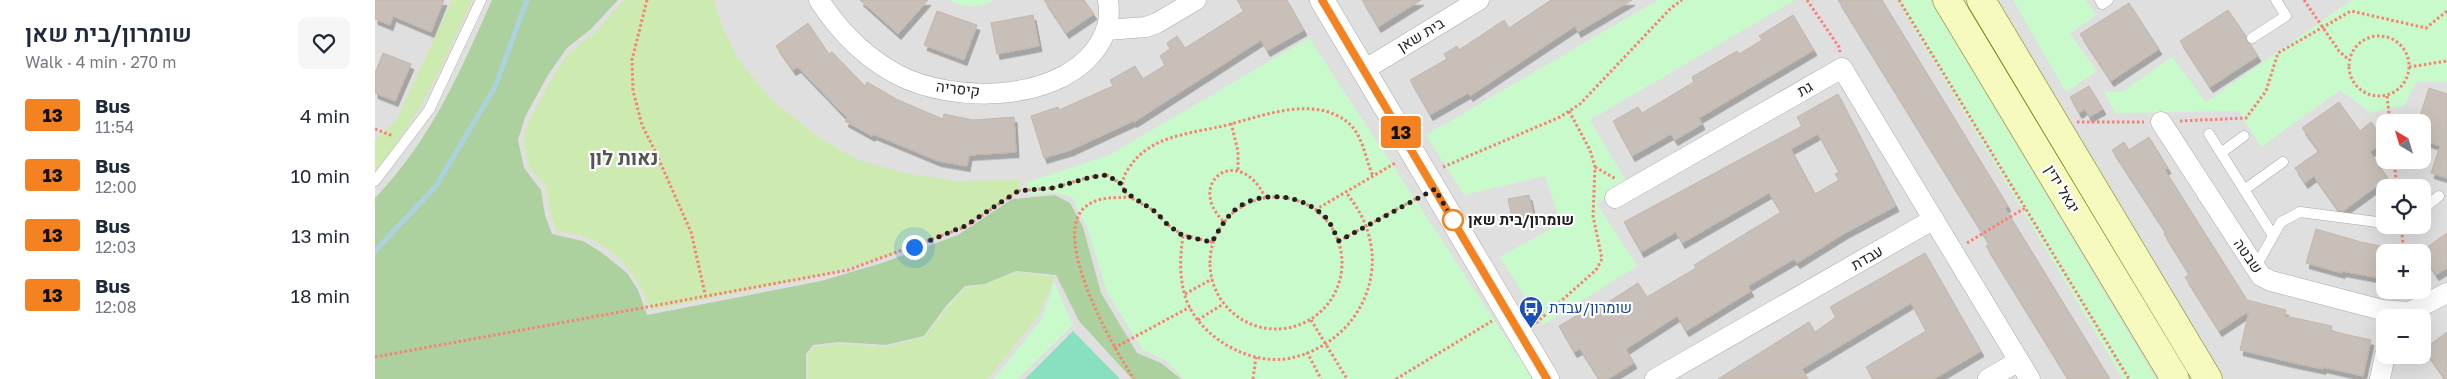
<!DOCTYPE html>
<meta charset="utf-8">
<style>
:root{--surface:#fff;--page:#f6f6f7;--text:#1f2937;--muted:#747a83}
body{margin:0;font-family:"Golos Text",Heebo,sans-serif;background:var(--page);color:var(--text);height:100vh;display:flex;flex-direction:column;font-size:19px;white-space:nowrap}
*{box-sizing:border-box;margin:0}
p{font-size:16px;color:var(--muted)}
.icon{flex:none;width:28px;height:28px;fill:none;stroke:currentColor;stroke-width:2;stroke-linecap:round;stroke-linejoin:round}
.map{position:relative;flex:1;overflow:hidden}
.panel{display:flex;flex-direction:column;background:var(--surface);width:375px}
.panel>*{flex:none}
.badge{padding:0 10px;border-radius:4px;font-size:18px;line-height:32px}
.needle{width:32px;rotate:322deg}
.buttons{position:absolute;left:2001px;top:114px;display:grid;gap:10px}
.buttons a{display:grid;place-items:center;width:55px;height:55px;border-radius:10px;background:var(--surface);box-shadow:0 5px 20px #0002;font-size:25px}
.you{position:absolute;width:25px;height:25px;margin:-12px;border:4px solid #fff;border-radius:50%;background:#1a73e8;box-shadow:0 0 0 8px #1a73e833}
.map>.badge{position:absolute;translate:-50% -50%;box-shadow:0 0 0 2px #fff}
.round{display:grid;place-items:center;flex:none;width:52px;height:52px;border-radius:10px;background:var(--page)}
.head{display:flex;align-items:center;justify-content:space-between;height:85px;padding:0 25px}
h1{font-size:24px;font-weight:600;line-height:38px}
ul{padding:0;list-style:none}
li{display:flex;align-items:center;gap:15px;height:60px;padding:0 25px}
li div{flex:1}
li b{display:block;font-size:19px}
li em{font-style:normal}
li .badge{min-width:55px;font-weight:700;text-align:center}
main{display:flex;flex:1;min-height:0}
.map>svg:first-child{display:block}
.residential{fill:#e0dfdf;fill-rule:evenodd}
.grass{fill:#cdebb0}
.forest{fill:#add19e}
.park{fill:#c8facc}
.pitch{fill:#88e0be}
.lines{fill:none;stroke-linecap:round;stroke-linejoin:round}
.stream{stroke:#aad3df;stroke-width:5}
.building{fill:#c7bfb8;stroke:#c4b6ab;fill-rule:evenodd;filter:url(#shadow)}
.service-casing{stroke:#a9a9a9;stroke-width:11}
.minor-casing{stroke:#a9a9a9;stroke-width:21}
.tertiary-casing{stroke:#a9a9a9;stroke-width:25}
.secondary-casing{stroke:#707d05;stroke-width:29}
.path{stroke:#fa8072;stroke-width:3;stroke-dasharray:2.5 2.5;stroke-linecap:butt}
.service{stroke:#fff;stroke-width:10}
.minor{stroke:#fff;stroke-width:20}
.tertiary{stroke:#fff;stroke-width:24}
.secondary{stroke:#f7fabf;stroke-width:28}
.line-casing{stroke:#fff;stroke-width:11}
.line{stroke:#f58220;stroke-width:8}
.walk{stroke:#222;stroke-width:5;stroke-dasharray:0 9}
.stop-dot{fill:#fff;stroke:#f58220;stroke-width:2.5}
.labels{text-anchor:middle;stroke-width:4.5;stroke-linejoin:round;paint-order:stroke}
.street-label{font-size:15px;fill:#222;stroke:#fff}
.stop-label{font-size:15px;font-weight:bold;fill:#222;stroke:#fff;text-anchor:start}
.transit-label{font-size:15px;fill:#164399;stroke:#fff;text-anchor:start}
.district-label{font-size:20px;font-weight:bold;fill:#555;stroke:#fff}
</style>
<main>
<section class="panel">
<div class="head"><div><h1>שומרון/בית שאן</h1><p>Walk · 4 min · 270 m</p></div><a class="round"><svg class="icon" aria-label="heart" viewBox="0 0 24 24"><path d="M12 20l-8-8c-3-5 5-10 8-4 3-6 11-1 8 4z"/></svg></a></div>
<ul>
<li><span class="badge" style="background:#f58220;color:#111">13</span><div><b>Bus</b><p>11:54</p></div><em>4 min</em></li>
<li><span class="badge" style="background:#f58220;color:#111">13</span><div><b>Bus</b><p>12:00</p></div><em>10 min</em></li>
<li><span class="badge" style="background:#f58220;color:#111">13</span><div><b>Bus</b><p>12:03</p></div><em>13 min</em></li>
<li><span class="badge" style="background:#f58220;color:#111">13</span><div><b>Bus</b><p>12:08</p></div><em>18 min</em></li>
</ul>
</section>
<div class="map">
<svg width="2072" height="379" viewBox="0 0 2072 379">
<defs>
<filter id="shadow"><feDropShadow dx="3" dy="5.5" stdDeviation="0" flood-color="#0004"/></filter>
</defs>
<rect width="100%" height="100%" fill="#f2efe9"/>
<path class="residential" d="M0,0h2072v379h-2072zM2010,122h38v38h-38zM2010,188h38v37h-38zM2010,252h38v38h-38zM2010,318h38v37h-38z"/>
<path class="grass" d="M77,0h20c-26,59 -54,122 -97,171v-32l21,-18z
M249,0h90l8,26 16,33 33,40 47,38 40,23 47,13 50,8 64,-1 2,11 -11,4 -18,14 -36,22 -76,28 -60,17 -169,34c-12,-33 -32,-59 -65,-73 -9,-3 -20,-4 -30,-7l-6,-17 -4,-26 -17,-21 -6,-26 7,-21 22,-41 18,-26 25,-19z
M641,272l39,5 -16,38 -51,64h-180v-24l6,-8 25,-3 47,3 39,-10 22,-29 19,-20 19,-3z"/>
<path class="forest" d="M117,0h126l-27,29 -24,19 -19,27 -23,42 -7,23 6,28 17,22 4,25 7,19 31,7 18,11 26,21 11,17 9,25 174,-34 61,-18 76,-28 54,-36 43,-4 15,8 13,24 18,66 36,60 24,10 20,16h-49l-53,-58 -23,-46 -40,-4 -31,13 -20,2 -19,20 -22,30 -38,9 -47,-3 -26,3 -7,9v25h-431v-181c56,-58 85,-126 117,-198z"/>
<path class="park" d="M574,0h46c-17,9 -29,8 -46,0z
M1283,0h137l-205,120 38,64 -31,20 40,62 -94,59 -43,-68 61,-34 -16,-47 -81,19 -38,-60z
M1522,0h33l226,379h-33z
M1638,0h73l10,15 -26,19 27,37 -31,21z
M1977,0h95v82h-31l-11,23 -34,8 -31,-23 -79,57 -22,-36 -124,2 -11,-22 18,1 50,-35 34,45z
M934,38l224,341h-349l-19,-19 -22,-10 -36,-58 -20,-65 -15,-30 -20,-5 -23,3 -2,-13 82,-27z
M679,282l19,43 -55,54h-24l48,-60z"/>
<path class="pitch" d="M698,331l47,48h-95z"/>
<g class="lines">
<path class="stream" d="M0,251l61,-65 59,-99 32,-87"/>
</g>
<path class="building" d="M0,0h69l-13,32 -38,-16 -3,9 -15,-6z
M485,0h68l-30,34z
M669,0h40l10,14 -28,19z
M862,0h50l17,30 -37,21 -6,-11 -127,82 -1,-1 -62,29 -27,8 -13,-42 27,-9 1,3 54,-24 -3,-6 25,-14 8,13 22,-14 -5,-9 10,-7 -3,-6 10,-7 8,12 59,-37z
M987,0h59l-43,27z
M1176,0h81l-54,32 -3,-6 -105,70 -2,-3 -38,22 -20,-35 37,-21 -3,-5 13,-8 2,4 45,-30 5,8z
M1463,0h44l126,206 -3,2 105,171h-42l-82,-133 3,-2z
M1754,3l30,46 -48,32 -31,-47z
M1853,10l18,26 1,6 4,3 7,11 -48,31 -30,-46z
M562,11l40,14 -13,35 -40,-15z
M658,15l6,31 -42,8 -6,-31z
M1418,15l21,35 -115,68 3,6 -27,16 -4,-6 -39,22 -19,-35 25,-14 4,6 52,-31 -2,-5 45,-26 2,3 23,-14 -3,-4z
M433,23l21,31 3,-2 33,34 2,-4 31,18 45,19 1,-5 29,6 41,-3 2,35 -47,3 -2,11 -29,-5 -65,-27 -1,2 -27,-15 2,-3 -49,-51 -5,3 -17,-24z
M8,53l28,11 -16,37 -20,-8v-20z
M1714,86l14,23 -14,8 -4,-8 -6,4 -9,-16z
M2054,88l18,6v84l-16,-5 9,-27 -17,-6v-18h-5z
M1463,94l58,112 -51,27 -48,30 -3,-4 -46,27 3,5 -65,40 -9,-15 -51,33 8,14 -26,16h-9l-19,-30 -6,3 -15,-26 41,-24 2,4 36,-23 9,14 49,-29 -2,-3 87,-53 -12,-19 -87,50 -6,-11 -35,20 -17,-30 178,-96 -5,-9zM1443,134l21,38 -4,2 4,6 -24,14 -24,-45z
M1964,102l21,29 11,-9 14,19 -15,11 18,26 -45,33 -5,-1 -24,-34 -9,7 -10,-15 24,-17 -17,-23z
M1774,137l19,31 -3,2 82,130 39,10 -1,6 47,10 -1,5 40,9 -8,36 -40,-9v2l-33,-7 -50,-12 9,-39 -30,20 -34,-54 4,-3 -25,-40 2,-1 -54,-83 12,-8 5,8z
M1154,195l4,19 -21,4 -4,-19z
M1941,229l45,13 24,5v32l-43,-8v2l-36,-10z
M2072,233v35l-11,7 -13,-19v-4h-3z
M1550,253l56,98 -47,28h-61l-7,-12 60,-36 -15,-28 -109,66 6,10h-90l91,-57 6,10 21,-15 -6,-10z
M2072,332v47h-2l-21,-30z"/>
<g class="lines">
<g class="service-casing">
<path id="service" d="M1725,0l2,4 6,-4
M1877,38l34,-22 -10,-16
M1834,134l63,100
M1846,153l23,-17
M0,181l54,-71 52,-110
M1869,190l39,-28
M2048,209l16,-13
M1880,268l26,-46 19,-10 85,11"/>
</g>
<g class="minor-casing">
<path id="minor" d="M444,0c20,31 45,57 79,75 55,28 157,28 197,-25 12,-16 16,-31 13,-50
M732,30l39,-3 11,-4 39,-23
M989,70l115,-70
M1786,122l100,154 10,5 111,29 28,2 37,-19
M1240,198l227,-130 188,311
M1280,379l279,-160
M1613,379l31,-18
M2005,379l5,-24"/>
</g>
<g class="tertiary-casing">
<path id="tertiary" d="M947,0l225,379"/>
</g>
<g class="secondary-casing">
<path id="secondary" d="M1572,0l228,379
M1606,0l227,379"/>
</g>
<path class="path" d="M272,0l-15,60 1,31 9,34 14,28 35,79 15,66
M1432,0l32,47 1,5
M1524,0l230,379
M1929,0l35,51 10,9
M1974 66a30 30 0 1 1 60 0a30 30 0 1 1-60 0Z
M2034,67l38,-6
M2012,96l3,26
M1805,121l66,-3 20,-27 12,-38 73,-42 75,17 21,-17
M1702,122h67
M856,123l7,28v19
M0,129l18,7
M2019,160l3,28
M1068,167l117,-50 20,-13 91,-96 11,-8
M1220,167l21,12
M835 263a66 66 0 1 1 132 0a66 66 0 1 1-132 0Z
M756,197c-17,1 -34,-1 -47,11 -33,31 30,141 50,171
M940,210l82,-48
M848,221c-38,-39 16,-78 42,-24
M2026,225l3,27
M808,236c-3,21 -4,39 2,60 12,40 65,71 106,62 60,-13 98,-75 74,-134 -4,-11 -12,-22 -19,-32
M964,241l78,-43
M837,242c-17,-4 -31,-6 -45,-18 -6,-5 -10,-11 -16,-15 -8,-5 -21,-10 -26,-17 -4,-7 -2,-15 2,-21 20,-35 61,-37 96,-45 34,-8 80,-28 115,-10 25,12 25,37 35,60
M1592,243l58,-35
M810,294l27,-15
M823,320l25,-16
M936,320l36,59
M1161,323l60,-53 6,-11 -9,-43 2,-49 -5,-17 -21,-39
M739,348l76,-41
M932,352l14,27
M0,357l473,-87 117,-43 53,-36 35,-3 37,-11 17,-2 16,10
M878,379l3,-22
M1021,379l96,-58"/>
<use href="#service" class="service"/>
<use href="#minor" class="minor"/>
<use href="#tertiary" class="tertiary"/>
<use href="#secondary" class="secondary"/>
</g>
<g class="lines">
<g class="line-casing">
<path id="line" d="M947,0l225,379"/>
</g>
<use href="#line" class="line"/>
<path class="walk" d="M539,247l51,-21 53,-35 35,-3 38,-11 16,-2 16,10 2,7 31,20 11,12 16,12 29,6c8,-14 15,-27 28,-36 27,-17 67,-10 88,14 4,6 7,14 11,21l96,-52 18,31"/>
</g>
<defs>
<g id="bus-pin" transform="scale(1.25)"><path d="M0 17L-7.5 6A9.5 9.5 0 1 1 7.5 6Z" fill="#1a4fb4" stroke="#fff"/><path d="M-5-6H5V4H4V6H2V4H-2V6H-4V4H-5ZM-3.5-4V0h7V-4ZM-3.5 1.2v1.5H-2V1.2ZM2 1.2v1.5H3.5V1.2Z" fill="#fff"/></g>
</defs>
<g fill-rule="evenodd">
<use href="#bus-pin" x="1156" y="308"/>
</g>
<circle class="stop-dot" cx="1078" cy="220" r="10"/>
<g class="labels">
<g class="street-label">
<text transform="translate(1046 35) rotate(-31)" y="5">בית שאן</text>
<text transform="translate(583 89) rotate(7)" y="5">קיסריה</text>
<text transform="translate(1430 89) rotate(-30)" y="5">גת</text>
<text transform="translate(1687 189) rotate(59)" y="5">יגאל ידין</text>
<text transform="translate(1873 256) rotate(55)" y="5">שבטה</text>
<text transform="translate(1492 258) rotate(-30)" y="5">עבדת</text>
</g>
<g class="stop-label">
<text x="1093" y="225">שומרון/בית שאן</text>
</g>
<g class="transit-label">
<text x="1174" y="313">שומרון/עבדת</text>
</g>
<g class="district-label">
<text x="249" y="165">נאות לון</text>
</g>
</g>
</svg>
<div class="buttons">
<a><svg class="needle" viewBox="-14 -14 28 28"><path d="M0-13l5 13h-10z" fill="#e53935"/><path d="M0 13l5-13h-10z" fill="#747a83"/></svg></a>
<a><svg class="icon" aria-label="locate" viewBox="0 0 24 24"><circle cx="12" cy="12" r="6"/><path d="M12 2v4M12 18v4M2 12h4M18 12h4"/></svg></a>
<a>+</a>
<a>−</a>
</div>
<div class="you" style="left:539px;top:247px"></div>
<b class="badge" style="left:1026px;top:132px;background:#f58220;color:#111">13</b>
</div>
</main>
